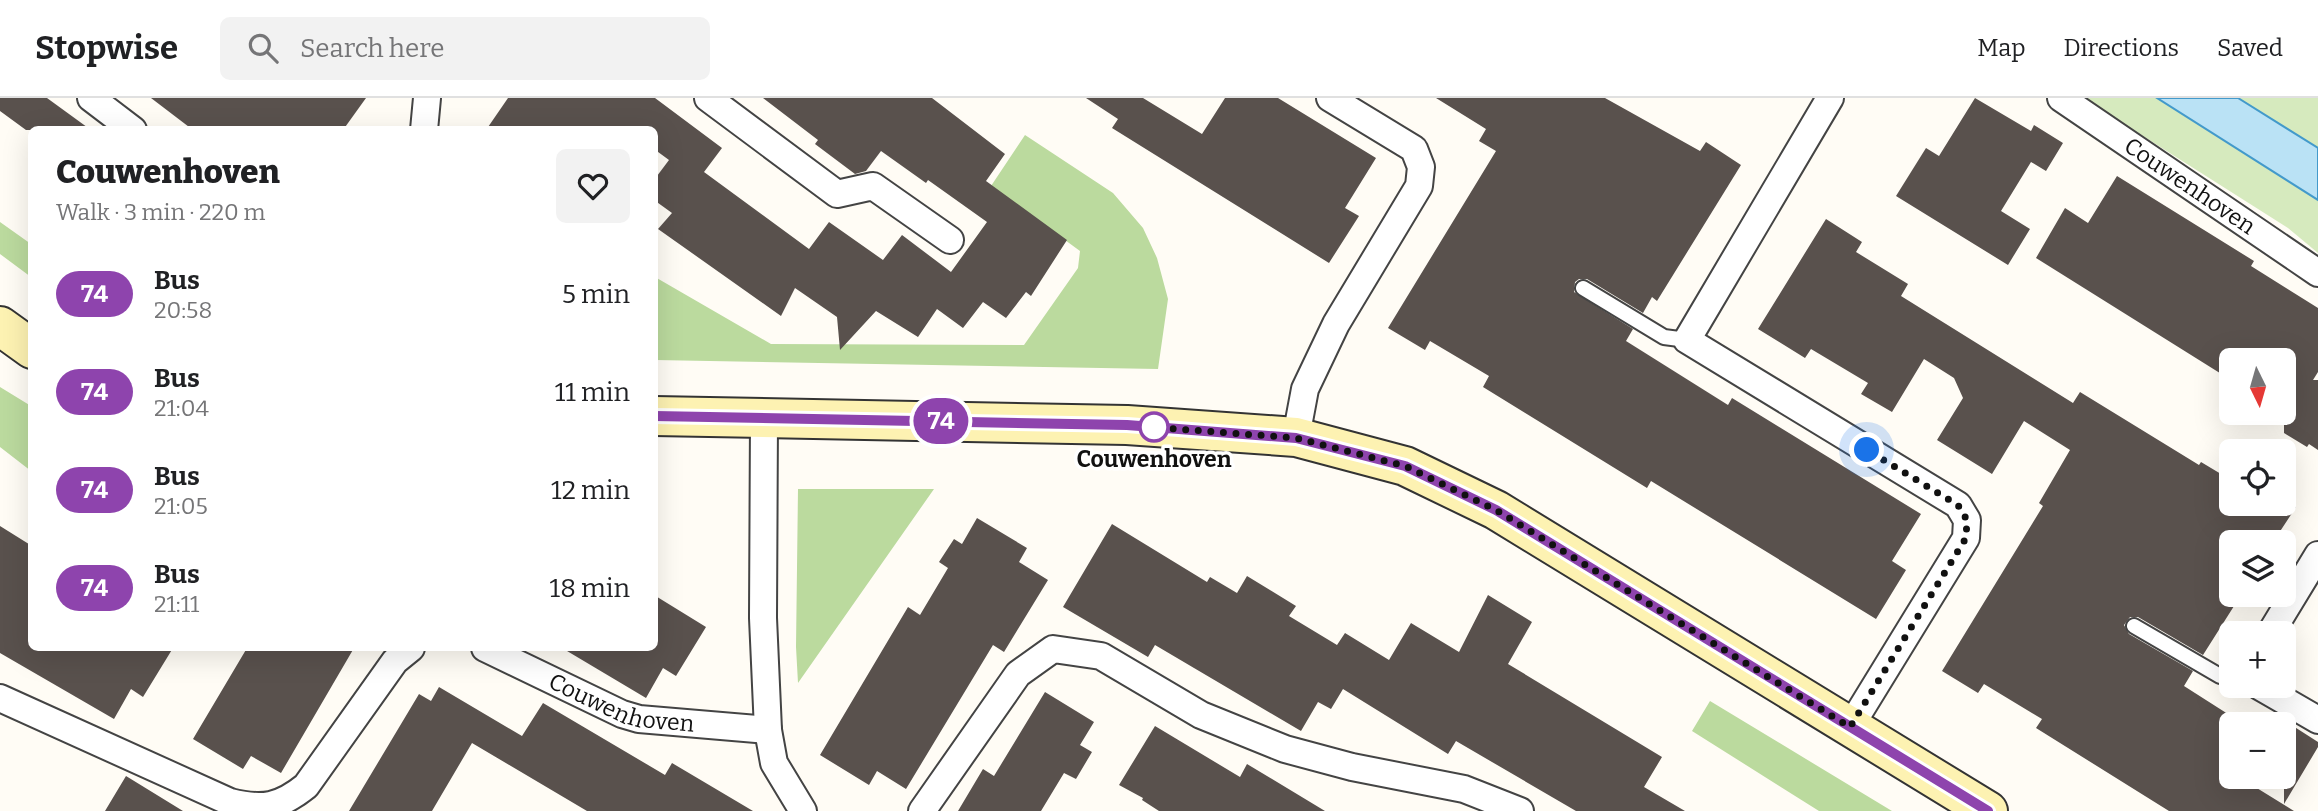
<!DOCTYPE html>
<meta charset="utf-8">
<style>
:root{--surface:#fff;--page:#f2f2f2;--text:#202124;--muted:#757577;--line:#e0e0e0}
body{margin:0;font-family:Bitter,serif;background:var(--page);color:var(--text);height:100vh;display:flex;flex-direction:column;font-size:26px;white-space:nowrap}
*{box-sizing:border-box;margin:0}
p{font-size:23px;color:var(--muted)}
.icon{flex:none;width:38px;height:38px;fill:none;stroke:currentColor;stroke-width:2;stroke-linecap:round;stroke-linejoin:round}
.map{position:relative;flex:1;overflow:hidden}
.details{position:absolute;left:28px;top:28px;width:630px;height:525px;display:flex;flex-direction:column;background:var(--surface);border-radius:10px;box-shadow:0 7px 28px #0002}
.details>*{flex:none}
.badge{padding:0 14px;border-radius:23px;font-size:24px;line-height:46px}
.needle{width:46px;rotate:175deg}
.controls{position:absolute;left:2219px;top:250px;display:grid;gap:14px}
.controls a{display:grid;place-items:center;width:77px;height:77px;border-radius:10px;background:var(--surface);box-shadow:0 7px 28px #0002;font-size:35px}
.you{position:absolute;width:35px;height:35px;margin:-18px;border:5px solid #fff;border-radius:50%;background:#1a73e8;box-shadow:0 0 0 10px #1a73e833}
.map>.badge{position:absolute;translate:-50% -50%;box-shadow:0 0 0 4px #fff}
.round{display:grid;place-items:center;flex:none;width:74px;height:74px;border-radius:10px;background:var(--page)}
.summary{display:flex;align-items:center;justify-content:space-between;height:119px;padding:0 28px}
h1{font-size:33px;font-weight:800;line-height:52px}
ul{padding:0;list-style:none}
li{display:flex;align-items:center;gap:21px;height:98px;padding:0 28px}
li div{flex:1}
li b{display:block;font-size:26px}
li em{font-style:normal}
li .badge{min-width:77px;font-weight:700;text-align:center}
header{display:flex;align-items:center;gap:42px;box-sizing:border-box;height:98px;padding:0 35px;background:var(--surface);border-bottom:2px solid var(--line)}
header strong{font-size:33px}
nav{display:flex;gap:38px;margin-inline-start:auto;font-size:24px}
.search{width:490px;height:63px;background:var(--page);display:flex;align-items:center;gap:18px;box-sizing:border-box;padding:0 24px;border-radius:10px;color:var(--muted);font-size:26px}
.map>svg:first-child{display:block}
.green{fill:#d6eabe}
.forest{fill:#bbda9e}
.water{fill:#bae2f5;stroke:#439acb;stroke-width:2}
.building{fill:#59514d}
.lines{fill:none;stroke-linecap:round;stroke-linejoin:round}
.lane-casing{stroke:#444;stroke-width:18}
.street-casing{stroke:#444;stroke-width:30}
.secondary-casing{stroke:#333;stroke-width:42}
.lane{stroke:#fff;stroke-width:14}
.street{stroke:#fff;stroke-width:26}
.secondary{stroke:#fdf2b2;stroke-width:38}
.line-casing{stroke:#fff;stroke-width:16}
.line{stroke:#8e44ad;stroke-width:10}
.walk{stroke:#111;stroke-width:7;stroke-dasharray:0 12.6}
.stop-dot{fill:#fff;stroke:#8e44ad;stroke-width:3.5}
.labels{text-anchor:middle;stroke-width:7;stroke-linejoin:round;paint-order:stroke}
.street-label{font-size:23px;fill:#111;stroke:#fff}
.stop-label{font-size:23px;font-weight:bold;fill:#111;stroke:#fff}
</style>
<header>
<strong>Stopwise</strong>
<div class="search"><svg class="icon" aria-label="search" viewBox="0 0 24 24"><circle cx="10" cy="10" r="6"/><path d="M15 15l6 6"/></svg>Search here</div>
<nav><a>Map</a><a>Directions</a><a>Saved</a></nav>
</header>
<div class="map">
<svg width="2318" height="713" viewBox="0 0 2318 713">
<rect width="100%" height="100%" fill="#fffcf5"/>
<path class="green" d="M2083,0h74l161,102v53l-30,-25z
M2238,0h80v50z"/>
<path class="forest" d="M1025,37l88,58 30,35 14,30 11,41 -10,70 -503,-9v-83l116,67 253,1 54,-77 2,-17 -89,-65z
M0,124l31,22v33l-31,-23z
M0,289l31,19v65l-31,-24z
M798,391h136l-136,194 -2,-36z
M1710,603l182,110h-73l-127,-80z"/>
<path class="water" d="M2157,0h81l80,50v52z"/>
<path class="building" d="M0,0h47l44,32h-65l-26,-19z
M151,0h215l-23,32h-150z
M508,0h147l67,50 -18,24 105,77 20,-27 54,38 19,-25 49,37 36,-50 -59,-42 -2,3 -45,-32 -15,20 -11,3 -40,-30 3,-4 -55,-42h169l73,56 -19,27 81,59 -36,56 -5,-4 -20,26 -23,-16 -20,26 -26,-19 -19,28 -42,-26 -36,39 -3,-33 -42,-29 -14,28 -123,-87 14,-16 -18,-13v-20l15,-20 -15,-11v-19h-168z
M1086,0h57l59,36 23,-36h53l98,60 -31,50 14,8 -30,47 -217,-135 6,-9z
M1436,0h169l95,53 6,-9 35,23 -84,136 -5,-4 -9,16 -56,-34h-8l-4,3 -1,10 59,37 -7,12 102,64 4,-7 189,116 -29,47 14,9 -30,49 -225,-138 -4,7 -164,-101 6,-11 -59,-35 -5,9 -37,-22 108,-177 -17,-10 7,-12z
M1975,0l56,33 3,-6 29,18 -17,28 -15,-9 -30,49 29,18 -22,36 -112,-69 30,-48 13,8z
M2117,78l137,85 -3,5 67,42v64l-5,8h5v70l-9,-6 -2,3 -23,-14v-73h-53v20l-195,-122 29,-50 23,15z
M1826,121l36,23 -6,10 52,32 -7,12 172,107 7,-11 119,73 2,-3 30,18v24h53v-4l12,7 -23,35h-42v53h10l-38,60 -65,-38h-8l-6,8 5,9 64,37 -9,15 47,30v30l-12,19 12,7v5h8l55,34h-125l-133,-83 6,-9 -58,-35 -6,9 -36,-22 101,-165 -4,-3 31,-53 -46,-29 -32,53 -55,-34 26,-42 -9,-20 -30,-19 -32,53 -31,-18 7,-11 -57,-34 -6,9 -47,-29z
M977,420l50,30 -8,14 29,18 -44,72 -11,-7 -87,144 -29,-18 -8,14 -49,-30 88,-148 12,8 28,-47 -9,-6 15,-23 8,5z
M1112,426l95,58 3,-5 27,16 10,-17 49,30 -7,10 48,29 8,-12 44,27 22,-37 48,29 29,-57 44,27 -24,42 154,93 -18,30 41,24h-109l-120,-70 -8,13 -105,-65 -12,20 -13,-7 -17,29 -146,-86 -7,12 -85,-50z
M0,428l32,20v102h141l-30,49 -12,-8 -17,30 -114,-66z
M654,497l52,32 -30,49 -13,-8 -17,30 -84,-50h92z
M247,550h107l-73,125 -30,-17 -8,13 -50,-30z
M439,589l83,49 21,-33 122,72 7,-12 81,48h-166l-115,-68 -40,68h-83l70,-117 12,7z
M1045,594l49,30 -14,23 12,7 -16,27 -12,-6 -23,38h-83l25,-42 11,7z
M1155,628l85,51 7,-13 78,47h-166l-17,-11 1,-2 -24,-13z
M2293,628l25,16v5l-34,57v-63z
M126,678l57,35h-78z"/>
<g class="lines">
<g class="lane-casing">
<path id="lane" d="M1583,190l81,49 23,3
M2134,528l86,50 11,1"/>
</g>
<g class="street-casing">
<g id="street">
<path d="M91,0l42,32"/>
<path d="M708,0l129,96 36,-8 77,54"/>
<path d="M1830,0l-143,242 271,165 9,15 -1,18 -116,189"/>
<path id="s1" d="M2061,0l257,175"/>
<path d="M424,32l3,-32"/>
<path d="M764,321l-1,199 5,112 6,33 29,48"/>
<path d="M1296,339l9,-48 31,-65 83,-138 2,-19 -7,-18 -84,-51"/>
<path d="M2270,536l48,-79"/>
<path id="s2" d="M485,550l137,66 17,5 129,11"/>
<path d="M2259,588l59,34"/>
<path d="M0,600l230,104c33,8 50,5 76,-16l89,-125 16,-13"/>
<path d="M922,713l96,-137 35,-25 48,7 100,59 84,34 67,18 112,22 56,22"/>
</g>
</g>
<g class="secondary-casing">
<path id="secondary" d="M0,228l32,23
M654,318l473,9 169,12 109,29 91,44 492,301"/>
</g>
<use href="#lane" class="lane"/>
<use href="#street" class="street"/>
<use href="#secondary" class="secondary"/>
</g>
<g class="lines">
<g class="line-casing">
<path id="line" d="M654,318l473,9 169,13 109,28 91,44 492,301"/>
</g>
<use href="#line" class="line"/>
<path class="walk" d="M1154,329h-3l145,11 109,28 91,44 354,217 116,-189 1,-18 -9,-15 -91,-55"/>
</g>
<circle class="stop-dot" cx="1154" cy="329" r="14"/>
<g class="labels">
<g class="street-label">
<text dy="8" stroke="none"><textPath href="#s1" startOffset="156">Couwenhoven</textPath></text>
<text dy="8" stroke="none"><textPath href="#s2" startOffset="149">Couwenhoven</textPath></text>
</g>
<g class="stop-label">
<text x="1154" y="369">Couwenhoven</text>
</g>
</g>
</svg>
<div class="controls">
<a><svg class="needle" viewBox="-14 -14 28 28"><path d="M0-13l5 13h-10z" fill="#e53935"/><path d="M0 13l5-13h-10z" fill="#757577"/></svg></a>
<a><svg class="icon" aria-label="locate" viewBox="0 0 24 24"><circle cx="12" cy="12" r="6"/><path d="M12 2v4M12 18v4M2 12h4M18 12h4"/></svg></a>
<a><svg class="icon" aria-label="layers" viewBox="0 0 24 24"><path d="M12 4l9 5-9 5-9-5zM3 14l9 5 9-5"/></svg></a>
<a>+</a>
<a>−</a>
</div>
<div class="you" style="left:1867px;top:352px"></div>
<b class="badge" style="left:941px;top:323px;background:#8e44ad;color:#fff">74</b>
<section class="details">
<div class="summary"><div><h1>Couwenhoven</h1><p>Walk · 3 min · 220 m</p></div><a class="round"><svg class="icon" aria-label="heart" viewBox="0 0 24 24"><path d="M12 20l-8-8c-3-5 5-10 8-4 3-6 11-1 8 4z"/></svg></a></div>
<ul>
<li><span class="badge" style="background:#8e44ad;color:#fff">74</span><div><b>Bus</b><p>20:58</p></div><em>5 min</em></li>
<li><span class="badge" style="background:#8e44ad;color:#fff">74</span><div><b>Bus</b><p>21:04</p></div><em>11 min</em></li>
<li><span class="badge" style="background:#8e44ad;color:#fff">74</span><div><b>Bus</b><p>21:05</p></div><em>12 min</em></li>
<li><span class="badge" style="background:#8e44ad;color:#fff">74</span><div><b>Bus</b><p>21:11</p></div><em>18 min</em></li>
</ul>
</section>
</div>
